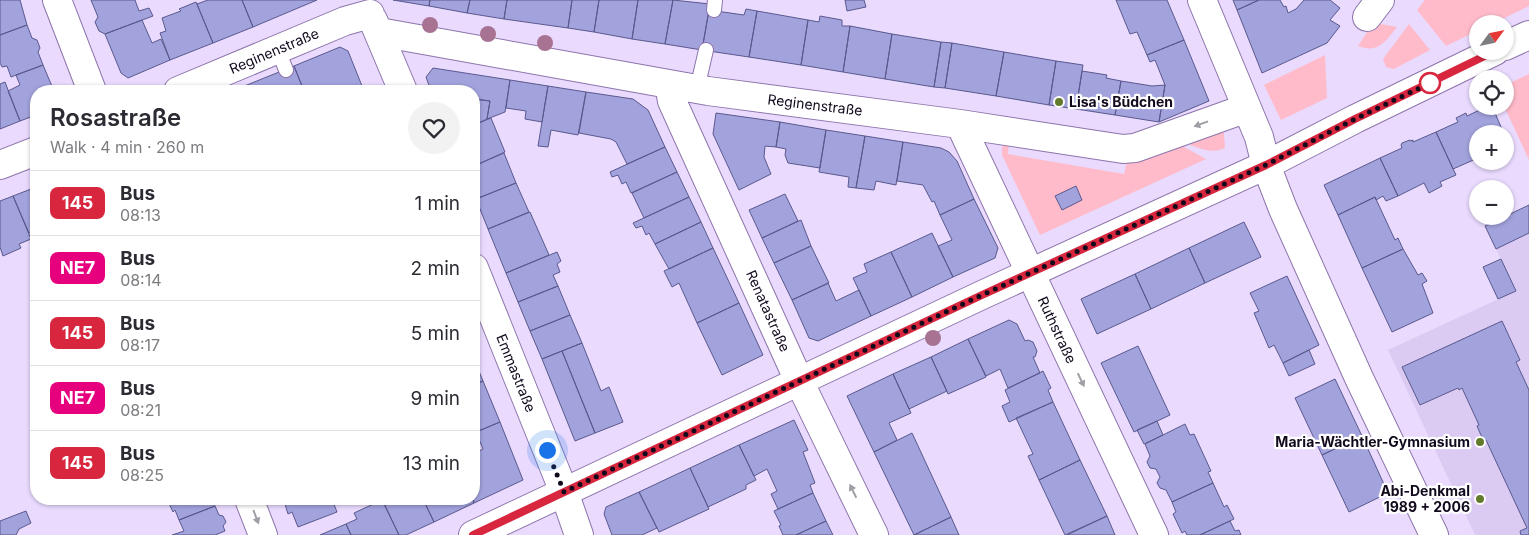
<!DOCTYPE html>
<meta charset="utf-8">
<style>
:root{--surface:#fff;--page:#f2f2f3;--text:#2b2b33;--muted:#7c7c81;--line:#e1e1e2}
body{margin:0;font-family:Inter,sans-serif;background:var(--page);color:var(--text);height:100vh;display:flex;flex-direction:column;font-size:19px;white-space:nowrap}
*{box-sizing:border-box;margin:0}
p{font-size:16px;color:var(--muted)}
.icon{flex:none;width:28px;height:28px;fill:none;stroke:currentColor;stroke-width:2;stroke-linecap:round;stroke-linejoin:round}
.map{position:relative;flex:1;overflow:hidden}
.details{position:absolute;left:30px;top:85px;width:450px;height:420px;display:flex;flex-direction:column;background:var(--surface);border-radius:20px;box-shadow:0 1px 4px #0004}
.details>*{flex:none}
.badge{padding:0 10px;border-radius:8px;font-size:18px;line-height:32px}
.needle{width:32px;rotate:57deg}
.buttons{position:absolute;left:1469px;top:15px;display:grid;gap:10px}
.buttons a{display:grid;place-items:center;width:45px;height:45px;border-radius:50%;background:var(--surface);box-shadow:0 1px 4px #0004;font-size:25px}
.you{position:absolute;width:25px;height:25px;margin:-12px;border:4px solid #fff;border-radius:50%;background:#1a73e8;box-shadow:0 0 0 8px #1a73e833}
.map>.badge{position:absolute;translate:-50% -50%;box-shadow:0 0 0 2px #fff}
.round{display:grid;place-items:center;flex:none;width:52px;height:52px;border-radius:26px;background:var(--page)}
.summary{display:flex;align-items:center;justify-content:space-between;height:85px;padding:0 20px}
h1{font-size:24px;font-weight:600;line-height:38px}
ul{padding:0;list-style:none}
li{display:flex;align-items:center;gap:15px;height:65px;padding:0 20px;border-top:1px solid var(--line)}
li div{flex:1}
li b{display:block;font-size:19px}
li em{font-style:normal}
li .badge{min-width:55px;font-weight:700;text-align:center}
.map>svg:first-child{display:block}
.built{fill:#dbcaf1}
.green{fill:#ffbbca}
.building{fill:#a2a2dd;stroke:#5a598e}
.lines{fill:none;stroke-linecap:round;stroke-linejoin:round}
.lane-casing{stroke:#8d75ab;stroke-width:16}
.street-casing{stroke:#8d75ab;stroke-width:30}
.secondary-casing{stroke:#8d75ab;stroke-width:30}
.lane{stroke:#fff;stroke-width:14}
.street{stroke:#fff;stroke-width:28}
.secondary{stroke:#fff;stroke-width:28}
.tree{fill:#a87393}
.oneway{fill:#a09da5}
.line-casing{stroke:#fff;stroke-width:11}
.line{stroke:#d7263d;stroke-width:8}
.walk{stroke:#12091d;stroke-width:5;stroke-dasharray:0 9}
.stop-dot{fill:#fff;stroke:#d7263d;stroke-width:2.5}
.poi-dot{fill:#627a2c;stroke:#fff;stroke-width:2}
.labels{text-anchor:middle;stroke-width:4.5;stroke-linejoin:round;paint-order:stroke}
.street-label{font-size:14px;fill:#12091d;stroke:#fff}
.poi-label{font-size:14px;font-weight:bold;fill:#12091d;stroke:#fff;text-anchor:end}
</style>
<div class="map">
<svg width="1529" height="535" viewBox="0 0 1529 535">
<rect width="100%" height="100%" fill="#e9dafe"/>
<path class="built" d="M1529,233v302h-54l-87,-185 128,-59 -20,-42z"/>
<path class="green" d="M1425,0h104v6l-37,18h-14l-1,7 -31,15 -29,-36z
M1381,24l16,3c-11,14 -19,27 -39,19l10,-15z
M1409,24l21,26 -36,19 -8,-2 -3,-8z
M1325,55l2,43 -46,22 -17,-35z
M1529,74v86l-25,-54 1,-21z
M1223,122l2,26c-13,6 -23,1 -35,-3l1,-6z
M1175,142l31,17 -166,76 -38,-80v-8l7,-4 -1,11 116,20 4,-17z"/>
<path class="building" d="M0,0h20l7,25 -27,10z
M91,0h44l4,11 10,-3 4,8 -48,18 -6,-3 -4,-9 3,-5z
M208,0h34l11,27 -40,16 -16,-39z
M242,0h75l-64,27z
M393,0h37l-1,6z
M430,0h40l-3,13 -38,-7z
M470,0h37l-3,19 -37,-6z
M507,0h65l-4,28 -64,-9z
M572,0h27l-5,32 -26,-4z
M599,0h39l-6,39 -38,-7z
M638,0h35l-8,44 -33,-5z
M673,0l37,4 -8,46 -37,-6z
M845,0h19l2,7 -19,4z
M1116,0h51l17,40 -37,15 -10,-23 -7,2z
M1233,0h26l-22,10z
M1259,0h21l4,7 2,-1 2,7 8,-4 8,-9h26l10,8 -10,12 10,6 -13,17 -65,30 -25,-63z
M196,2l17,41 -43,17 -10,-27 6,-2 -4,-13 19,-7 -2,-2z
M746,9l11,2 -8,46 -47,-7 7,-40 35,5z
M757,11l51,9 -7,45 -52,-8z
M820,16l22,4v6h8l-7,46 -42,-7 7,-45 11,2z
M142,20l10,23 9,-4 9,21 -42,18 -7,-5 -16,-39z
M27,25l5,13 5,2 3,8 -2,4 5,13 -32,12 -4,-11 -5,1 -2,-4v-28z
M850,26l42,8 -7,45 -42,-7z
M892,34l49,8 -7,45 -49,-8z
M1184,40l25,61 -50,21 6,-37 -10,-25 -5,2 -3,-7z
M941,42l11,1 -7,45 -11,-1z
M952,43l52,9 -8,44 -51,-8z
M340,47l8,4 16,40h-60l-10,-25z
M1004,52l52,9 -7,44 -53,-9z
M1056,61l27,4 -7,44 -27,-4z
M43,65l11,26h-18v24l-16,6 -12,-30 12,-6 -4,-10z
M294,66l10,25h-60l-2,-4z
M433,68l77,12 -5,32 -18,7 3,-18 -16,-2v2v-10h-43l-5,-14z
M1082,71l25,4 -1,3 15,3 -6,34 -39,-6z
M510,80l38,6 -6,36 -17,-3 1,-8 -20,-3z
M1121,81l31,5 13,-1 -6,37 -44,-7z
M5,82l15,39 -20,8v-45z
M548,86l38,6 -8,43 -27,-5 -3,17 -10,-1z
M586,92l47,7 15,11 17,37 -38,17 -11,-22 -5,-3 -32,-6z
M474,99l16,2 -3,18 -13,6z
M1488,106h4l12,28h-26v24l-25,11 -17,-37 22,-10 -2,-4 10,-5 1,3z
M716,113l64,9 -4,25 -11,-1 -1,11 7,17 -32,16 -26,-56z
M491,118l14,34 -31,14v-41z
M780,122l46,8 -6,38 -32,-5 -3,-8 1,-6 -10,-2z
M826,130l39,6 -9,52 -8,-1 1,-10 -30,-5z
M1436,132l20,43 -16,7 2,4 -13,7 -5,-10 -26,13 -18,-38 22,-10 -1,-3 1,-2 8,-3v1l3,-1v2z
M865,136l38,6 -7,43 -20,-4 -2,9 -18,-2z
M903,142l38,6 8,4 8,9 17,38 -34,16 -6,-14 -2,1 -9,-17 -26,-4z
M665,147l12,25 -46,21 -5,-11 -4,2 -4,-9 -6,2 -2,-5z
M504,153l12,30 -40,16 -2,-5v-28z
M1380,158l18,38 -12,5 -3,-5 -7,4 -1,-3 -37,18 -14,-30z
M677,172l12,25 -45,21 -12,-25z
M516,183l13,29 -41,17 -12,-30z
M1076,186l6,14 -20,10 -7,-14z
M36,187v44l-7,2 -16,-37z
M785,194l13,27 -36,17 -13,-28z
M13,196l18,43 -12,5 2,4 -18,8 -3,-9v-46z
M689,197l12,25 -46,22 -6,-11 -3,2 -4,-9 -6,2 -3,-5z
M1375,197l20,43 3,-2 5,11 -41,19 -24,-53z
M974,199l24,49 -3,10 -42,19 -15,-31 14,-6 -12,-25z
M1529,205v28l-33,16 -11,-23z
M530,212l19,43 -43,18 -18,-44z
M801,220l10,26 -37,17 -12,-25z
M701,222l12,26 -44,21 -14,-25z
M1244,222l17,35 -56,26 -16,-35z
M932,233l21,44 -41,20 -21,-45z
M811,246l18,37 -37,17 -18,-37z
M713,248l26,55 -42,20 -18,-40 -7,4 -8,-16z
M1189,248l16,35 -54,26 -16,-35z
M1403,249l15,26 4,-2 5,8 -5,3 11,29 -41,19 -30,-64z
M557,252l4,9 -4,3 3,8 -7,3 5,11 -40,16 -12,-29z
M891,252l21,45 -41,19 -18,-38 14,-6 -3,-8z
M1501,259l15,32 -18,8 -15,-32z
M1135,274l16,35 -54,25 -16,-35z
M1287,276l32,69 -36,18 -9,-18 -5,3 -15,-35 5,-2 -9,-18z
M828,283l8,18 23,-11 12,26 -53,25 -9,-3 -17,-38z
M558,286l12,29 -40,16 -12,-29z
M739,303l24,52 -41,20 -25,-52z
M570,315l12,28 -40,16 -12,-28z
M1009,320l8,4 8,17 3,-1 5,2 4,9 -2,6h-2l7,16 -32,15 -8,-19 -14,7 -18,-37z
M1502,321l18,39 -4,2 13,28v145h-8l-1,-4 7,-3 -41,-88 -2,1 -4,-8 -3,-7 2,-1 -17,-37 -3,2 -1,-2 -38,17 -18,-38z
M968,339l18,38 -38,17 -17,-37z
M582,343l19,48 8,-4 14,35 -28,11 -33,-82z
M1138,346l32,69 -36,17 -33,-69z
M1309,350l6,14 -26,12 -6,-13z
M562,351l33,82 -20,8 -33,-82z
M931,357l16,34 -38,18 -16,-35z
M474,359l9,22 -9,4z
M1043,371l8,17 -3,2 5,12 -44,20 -7,-16 8,-4 -5,-12z
M893,374l18,39 -22,10 8,17 -23,12 -27,-56z
M1335,379l27,57 -40,19 -27,-57z
M483,381l17,41 -26,11v-48z
M1053,402l27,58 -41,20 -11,-24 5,-2 -17,-36z
M794,420l14,30 -5,2 12,31 -5,2 3,8 -35,16 -7,-15 6,-3 -10,-22 -13,7 -15,-31z
M1157,421l6,14 -19,9 -7,-14z
M500,422l23,58 -49,23 -1,-4 1,-45 9,-5 -7,-17z
M1185,424l5,11 4,-1 17,37 -3,1 5,11 -41,19 -6,-12 -6,-2 -3,-5 3,-6 -4,-8 -6,-1 -3,-6 3,-6 -5,-12z
M912,433l39,84 -37,18 -40,-83z
M1362,436l26,57 -39,19 -27,-57z
M739,445l17,35 -10,5v4l-38,18 -18,-39z
M1080,460l27,56 -42,19 -26,-55z
M690,468l19,41 -50,23 -20,-40z
M1213,483l11,24 3,-2 7,14 -34,16h-13l-2,-4 -3,2 -9,-19 3,-2 -4,-10z
M639,492l18,36 -15,7h-30l-8,-21 2,-7z
M813,493l13,28 -30,14h-13l-4,-9 2,-1 -7,-14z
M167,499h45l3,7 -36,14 -4,-10 -2,2z
M287,499h45l5,13 -39,15 -6,-15 -4,2 -3,-10 3,-2z
M382,499h41l11,23 -28,13h-7z
M423,499h50l1,4 -40,19z
M382,500l17,35h-48l-5,-11 11,-5 -3,-6z
M215,506l4,9 4,1 3,6 -3,4 2,5 -10,4h-43l12,-4 -5,-11z
M26,511l5,12 -12,6 -3,6h-16v-14z
M1107,516l8,19h-48z
M951,517l8,18h-45z
M826,521l7,14h-37z
M1230,521l5,10 4,-1 2,5h-41z
M346,524l5,11h-31z"/>
<g class="lines">
<g class="lane-casing">
<path id="lane" d="M714,10l1,-10
M278,50l8,20
M697,89l9,-39"/>
</g>
<g class="street-casing">
<path id="street" d="M57,0l35,91
M1202,0l57,137 7,28 17,44 76,169 75,157
M1367,17l13,-17
M373,20l30,71
M379,32l329,59 252,33 163,25 12,-1 112,-40
M669,85l3,16 127,280 75,154
M178,91l167,-70 25,-7
M960,124l194,411
M0,165l36,-14
M474,268l90,224 15,43
M249,499l14,36"/>
</g>
<g class="secondary-casing">
<path id="secondary" d="M1505,46l24,-11
M473,535l509,-240 284,-130 89,-46 140,-68"/>
</g>
<use href="#lane" class="lane"/>
<use href="#street" class="street"/>
<use href="#secondary" class="secondary"/>
</g>
<g class="tree">
<circle cx="430" cy="25" r="8"/>
<circle cx="488" cy="34" r="8"/>
<circle cx="545" cy="43" r="8"/>
<circle cx="933" cy="338" r="8"/>
</g>
<defs><path id="oneway-solid" d="M-6-.8H1V-3.2L6.5 0L1 3.2V.8H-6Z" transform="scale(1.25)"/></defs>
<g class="oneway">
<use href="#oneway-solid" transform="translate(1201 124) rotate(160)"/>
<use href="#oneway-solid" transform="translate(1081 380) rotate(65)"/>
<use href="#oneway-solid" transform="translate(853 491) rotate(-116)"/>
<use href="#oneway-solid" transform="translate(256 517) rotate(69)"/>
</g>
<g class="lines">
<g class="line-casing">
<path id="line" d="M473,535l509,-240 284,-130 89,-46 140,-68"/>
</g>
<use href="#line" class="line"/>
<path class="walk" d="M547,450l17,42 418,-197 284,-130 89,-46 75,-36"/>
</g>
<circle class="stop-dot" cx="1430" cy="83" r="10"/>
<g class="poi-dot">
<circle cx="1059" cy="102" r="5"/>
<circle cx="1480" cy="442" r="5"/>
<circle cx="1480" cy="499" r="5"/>
</g>
<g class="labels">
<g class="street-label">
<text transform="translate(274 51) rotate(-23)" y="5">Reginenstraße</text>
<text transform="translate(815 105) rotate(7)" y="5">Reginenstraße</text>
<text transform="translate(768 311) rotate(66)" y="5">Renatastraße</text>
<text transform="translate(1057 330) rotate(65)" y="5">Ruthstraße</text>
<text transform="translate(516 373) rotate(68)" y="5">Emmastraße</text>
</g>
<g class="poi-label">
<text x="1069" y="107" text-anchor="start">Lisa's Büdchen</text>
<text x="1470" y="447">Maria-Wächtler-Gymnasium</text>
<text x="1470" y="496">Abi-Denkmal<tspan x="1470" dy="16">1989 + 2006</tspan></text>
</g>
</g>
</svg>
<div class="buttons">
<a><svg class="needle" viewBox="-14 -14 28 28"><path d="M0-13l5 13h-10z" fill="#e53935"/><path d="M0 13l5-13h-10z" fill="#7c7c81"/></svg></a>
<a><svg class="icon" aria-label="locate" viewBox="0 0 24 24"><circle cx="12" cy="12" r="6"/><path d="M12 2v4M12 18v4M2 12h4M18 12h4"/></svg></a>
<a>+</a>
<a>−</a>
</div>
<div class="you" style="left:547px;top:450px"></div>
<section class="details">
<div class="summary"><div><h1>Rosastraße</h1><p>Walk · 4 min · 260 m</p></div><a class="round"><svg class="icon" aria-label="heart" viewBox="0 0 24 24"><path d="M12 20l-8-8c-3-5 5-10 8-4 3-6 11-1 8 4z"/></svg></a></div>
<ul>
<li><span class="badge" style="background:#d7263d;color:#fff">145</span><div><b>Bus</b><p>08:13</p></div><em>1 min</em></li>
<li><span class="badge" style="background:#e6007e;color:#fff">NE7</span><div><b>Bus</b><p>08:14</p></div><em>2 min</em></li>
<li><span class="badge" style="background:#d7263d;color:#fff">145</span><div><b>Bus</b><p>08:17</p></div><em>5 min</em></li>
<li><span class="badge" style="background:#e6007e;color:#fff">NE7</span><div><b>Bus</b><p>08:21</p></div><em>9 min</em></li>
<li><span class="badge" style="background:#d7263d;color:#fff">145</span><div><b>Bus</b><p>08:25</p></div><em>13 min</em></li>
</ul>
</section>
</div>
